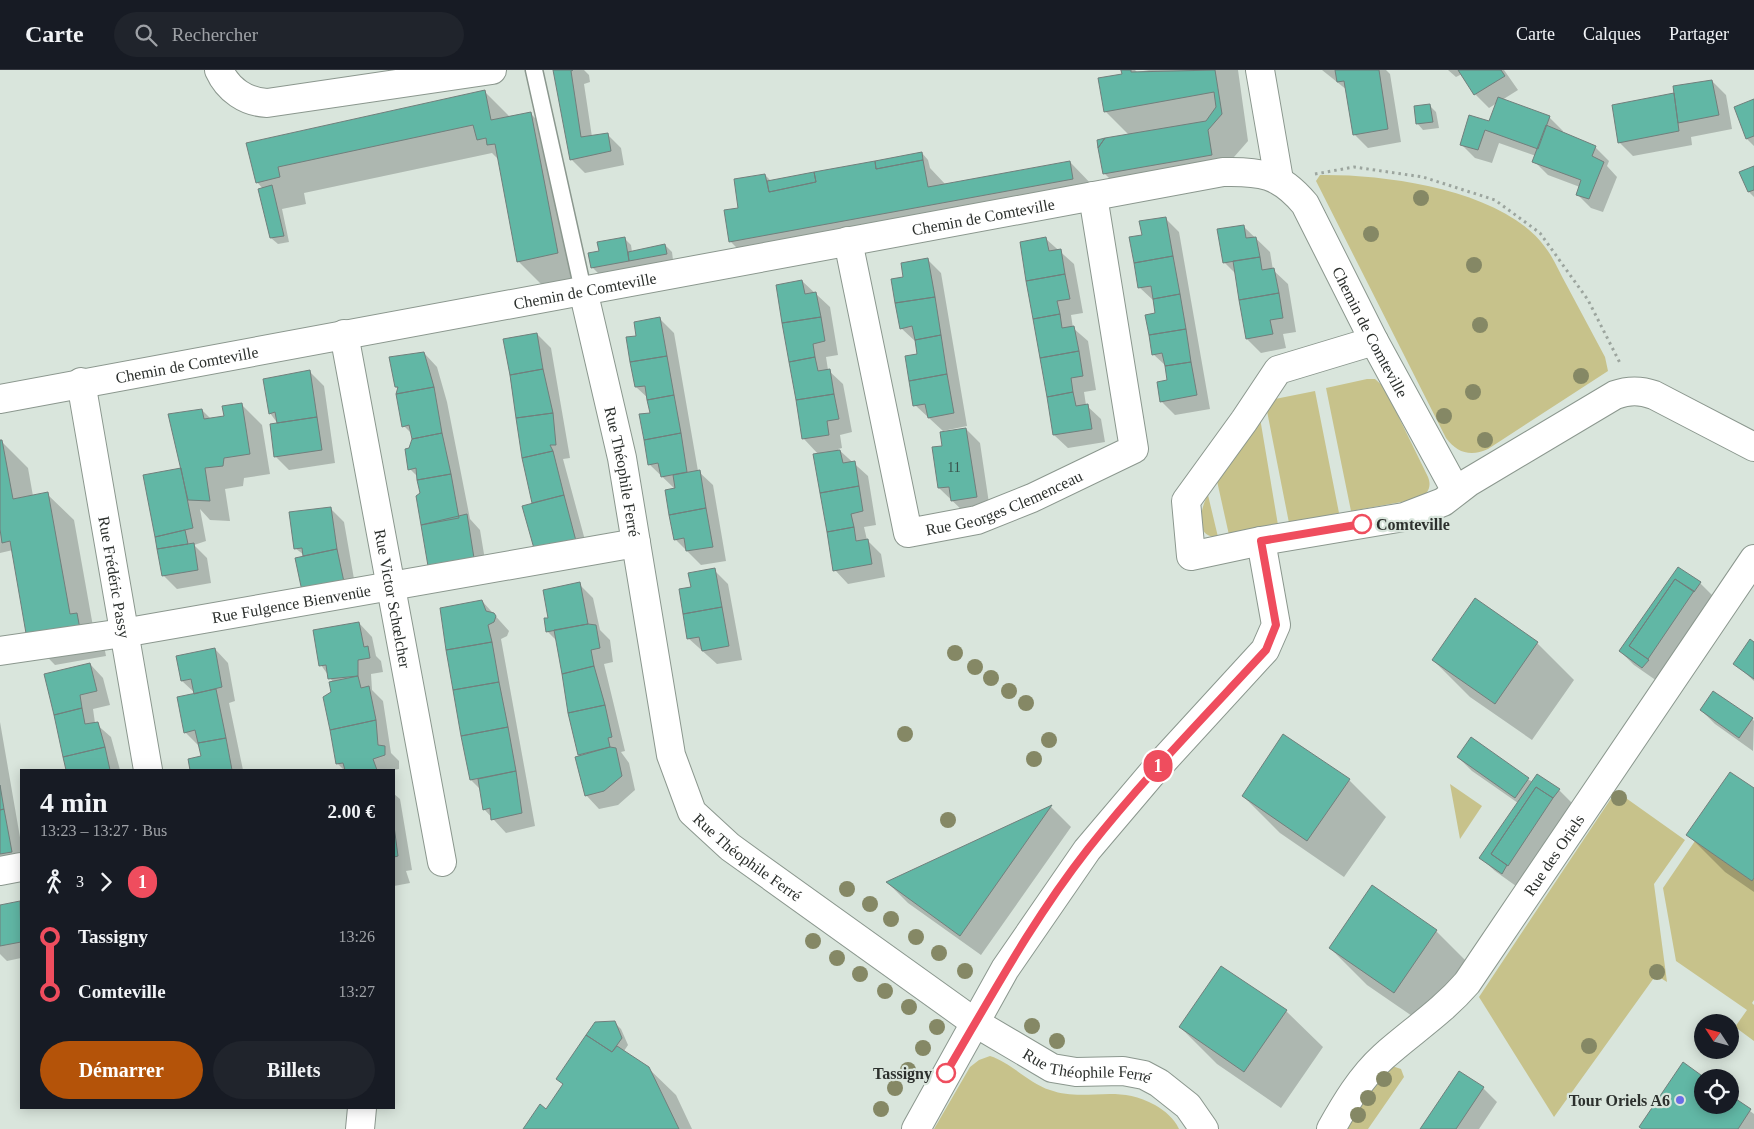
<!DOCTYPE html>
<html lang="fr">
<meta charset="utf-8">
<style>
:root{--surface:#171b24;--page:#20242c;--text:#f1f3f6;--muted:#9ea1a6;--line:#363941;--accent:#b45309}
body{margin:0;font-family:Georgia,serif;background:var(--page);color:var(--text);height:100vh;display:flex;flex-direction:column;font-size:19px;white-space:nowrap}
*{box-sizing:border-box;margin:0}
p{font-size:16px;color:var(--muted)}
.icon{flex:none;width:28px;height:28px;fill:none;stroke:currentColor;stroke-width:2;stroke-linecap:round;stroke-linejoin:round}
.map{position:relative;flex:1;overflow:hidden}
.side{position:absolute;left:20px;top:699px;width:375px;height:340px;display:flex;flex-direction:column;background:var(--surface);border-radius:0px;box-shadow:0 2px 12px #0003}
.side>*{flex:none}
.badge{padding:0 10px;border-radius:16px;font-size:18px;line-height:32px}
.needle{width:32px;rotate:306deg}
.buttons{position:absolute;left:1694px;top:944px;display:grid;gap:10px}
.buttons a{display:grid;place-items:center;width:45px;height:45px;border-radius:50%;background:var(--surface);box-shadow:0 2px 12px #0003;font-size:25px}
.map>.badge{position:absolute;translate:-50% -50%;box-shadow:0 0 0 2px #fff}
.legs{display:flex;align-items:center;gap:8px;height:55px;padding:0 20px;font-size:16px}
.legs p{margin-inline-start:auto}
.summary{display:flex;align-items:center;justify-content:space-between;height:85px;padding:0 20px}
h1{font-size:28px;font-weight:800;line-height:38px}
.cta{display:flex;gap:10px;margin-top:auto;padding:10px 20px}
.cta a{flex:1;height:58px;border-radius:30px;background:var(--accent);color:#fff;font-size:20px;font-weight:800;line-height:58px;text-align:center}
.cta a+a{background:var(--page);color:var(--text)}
ul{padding:0 20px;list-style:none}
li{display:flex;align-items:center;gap:18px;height:55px;font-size:19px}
li i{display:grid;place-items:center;width:8px;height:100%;margin:0 6px;background:currentColor}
li i::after{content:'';width:12px;height:12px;margin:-6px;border:4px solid;border-radius:50%;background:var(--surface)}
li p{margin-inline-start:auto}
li:first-child i{background:linear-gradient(#0000 50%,currentColor 0)}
li:last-child i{background:linear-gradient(currentColor 50%,#0000 0)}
header{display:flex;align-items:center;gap:30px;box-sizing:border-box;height:70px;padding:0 25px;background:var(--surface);border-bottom:1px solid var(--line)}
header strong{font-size:24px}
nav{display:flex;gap:28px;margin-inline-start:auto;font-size:18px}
.search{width:350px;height:45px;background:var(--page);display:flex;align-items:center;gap:12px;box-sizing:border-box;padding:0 18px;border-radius:28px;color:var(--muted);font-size:19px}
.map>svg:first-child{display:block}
.green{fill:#c7c28b}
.shadow{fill:#0003}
.building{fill:#61b7a5;stroke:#717f7c}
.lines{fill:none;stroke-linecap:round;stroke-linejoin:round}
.lane-casing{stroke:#8b978e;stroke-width:19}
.street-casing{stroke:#8b978e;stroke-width:30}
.path{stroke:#9ca59e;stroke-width:3;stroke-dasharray:2.5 4;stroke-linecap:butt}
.lane{stroke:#fff;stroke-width:16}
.street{stroke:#fff;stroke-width:28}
.tree{fill:#858865}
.line-1-casing{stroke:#fff;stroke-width:11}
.line-1{stroke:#ef4d5e;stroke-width:8}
.stop-1-dot{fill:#fff;stroke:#ef4d5e;stroke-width:2.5}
.poi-dot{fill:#696de7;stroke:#d9e5dc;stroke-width:2}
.labels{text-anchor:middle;stroke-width:4.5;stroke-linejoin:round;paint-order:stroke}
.number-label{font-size:14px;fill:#39524b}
.street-label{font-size:16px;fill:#2c302d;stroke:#d9e5dc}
.stop-label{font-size:16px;font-weight:bold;fill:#2c302d;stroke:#d9e5dc;text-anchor:start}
.poi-label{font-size:16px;font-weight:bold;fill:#2c302d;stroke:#d9e5dc;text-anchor:end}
</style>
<header>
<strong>Carte</strong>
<div class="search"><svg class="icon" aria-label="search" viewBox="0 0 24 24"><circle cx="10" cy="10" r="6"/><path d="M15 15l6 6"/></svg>Rechercher</div>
<nav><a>Carte</a><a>Calques</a><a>Partager</a></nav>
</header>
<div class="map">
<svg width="1754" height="1059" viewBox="0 0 1754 1059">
<rect width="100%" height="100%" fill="#d9e5dc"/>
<path class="green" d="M1320,105c66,-1 184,15 225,72 9,11 14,25 21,37 13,24 26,49 39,73l3,14 -120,78c-17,8 -31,4 -42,-11l-130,-257z
M1367,309h8l9,8 44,90c4,10 0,17 -10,22l-67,12 -25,-123z
M1315,321l24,122 -50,10 -24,-122z
M1260,348l18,107 -49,10 -12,-54z
M1208,425l10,42c-24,2 -18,-29 -10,-42z
M1450,714l32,22 -22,33z
M1616,721l69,49 -31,44 13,98 -11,-7 -102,142 -75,-120z
M1695,771l57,40 2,-3v122l-2,3 2,2v36l-19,-14 12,-17 -71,-49 -13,-73z
M990,986c22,7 38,27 60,34 36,13 66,-7 105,15 10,6 19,13 24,24h-245l36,-62 9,-7z
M1392,996l9,3 3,8 -36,52h-25l18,-29z"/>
<path class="shadow" d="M554,0h30l5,5 1,7 -6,2 8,53 15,-3 14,14 3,17 -39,8 -14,-14z
M1120,0h15l2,2 12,-2h89l10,71 -14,16 4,24 -107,19 -27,-27 25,-38 -24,-24 18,-36z
M1322,0h64l4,4 11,68 -33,6 -14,-14 -7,-44z
M1448,0h56l14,20 -16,10 47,17 14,14 -1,2 33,14 14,14 -2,5 10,11 -14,35 -12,-4 -14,-14 3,-7 -32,-12 -14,-14 2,-5 -37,-13 -7,20 -17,-5 -14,-14 29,-21 7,-20 -8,5 -14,-14 -13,-20 -6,3z
M1712,11l14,14 6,34 -41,8 1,8 -59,11 -14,-14 56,-48z
M485,22l25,25 20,-4 27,27 27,140 -39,8 -27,-27 -19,-101 -7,-7 -188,40 2,11 -24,5 7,33 -11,2 -7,-6 -8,-49 -6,-7 -9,-38z
M1754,31v45l-7,-7 -12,-32z
M1429,35l7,7 3,16 -16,2 -6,-7z
M922,83l6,7 2,8 16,17 124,-23 26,27 -339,79 -26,-26 8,-33 26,-34 6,6z
M1754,97v30l-5,-5 -8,-19z
M1166,149l13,13 31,177 -35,6 -14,-14 7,-20 -2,-15 -13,-12 4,-40 -3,-13 -15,-14z
M1243,156l27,26 3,18 15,14 8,48 -13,2 3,14 -25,5 -14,-14 -11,-65 -12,-12z
M624,168l7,7 1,7 33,-7 7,7 1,8 -74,14 -7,-7 8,-15z
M1046,169l28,25 9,49 -12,2 2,13 15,13 8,49 -12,2 2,13 15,14 4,23 -37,6 -14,-13z
M927,189l14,14 26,153 -24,5 -28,-26 3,-50 -2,-13 -15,-14 4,-50z
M802,211l28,26 8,48 -12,2 2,13 15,14 9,48 -12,3 2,13 -4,1 30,27 8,49 -12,2 3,13 14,14 4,23 -37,7 -13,-14 -16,-115 -15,-16z
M660,249l14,14 24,138 15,14 13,76 -25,4 -26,-26v-50l-26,-25 2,-50 -2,-15 -13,-12 2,-50z
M537,264l14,14 19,110 -7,1 26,96 -55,-51 -11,-46 -19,-118z
M424,283l13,14 10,35 23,117 10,11 7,42 -44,8 -24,-102 -9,-9 3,-30 -1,-5 -8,-8 -5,-36 -3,-3z
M310,302l14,14 11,77 -46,7 -13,-13 2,-33 -8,-11z
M241,334l21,21 8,49 -26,4 -1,8 -18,3 5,32 -20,-1 -10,-11 6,32 -12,4 13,13 4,25 -34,6 -14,-14 -18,-99 38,-4 19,-62 9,9 14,-2z
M966,359l14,14 10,67 -24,4 -27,-26 4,-41z
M1,371l27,27 5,28 14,-2 27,26 20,112 9,9 3,15 -51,9 -26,-27 -16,-88 -13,3z
M330,438l14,14 13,74 -62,-48z
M714,500l14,14 14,76 -25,4 -29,-26z
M1700,513l14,14 -57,84 -23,-16 -14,-14z
M579,514l14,14 7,32 10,10 3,22 -9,2 21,87 -4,1 8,11 6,27 -17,15 -19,4 -13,-14 -10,-38 4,-2 -23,-114 -10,-10 3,-12z
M482,531l27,30 -2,5 -6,3 34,187 -29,7 -22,-24 -3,-19 -10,-10 -30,-171z
M359,553l13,14 4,19 5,5 2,11 -12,2 1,16 11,11 8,52 8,8v8l-5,1h-50l-7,-7 -5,-70 1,-11 -12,-17z
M1537,573l37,37 -42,60 -62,-43 -37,-37z
M1754,574v37l-20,-18z
M215,579l13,14 7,38 -6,2 14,67h-52l11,-13 -3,-11 -14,-14 11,-38 -14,-13z
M90,594l13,14 7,27 -17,4 2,14 16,14 9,33h-53l-21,-95z
M1701,640l51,9 2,2 -1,30 -38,-27z
M0,652l21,121v23l-21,4z
M1458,687l101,33 13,13 -56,83 -21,-15 -14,-13 37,-55 -46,-32z
M1349,710l37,37 -42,60 -64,-44 -37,-37z
M1754,720v102l-29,-20 -37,-37z
M394,724l6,5 12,71 -6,1 4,12 -16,3z
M1051,737l20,20 -90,128 -73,-52 -20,-20z
M1372,817l64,44 37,37 -42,61 -64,-44 -37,-37z
M20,832l1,56 -14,3 -7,-7v-48z
M1286,941l37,36 -42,61 -64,-44 -37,-37z
M614,952l7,7 7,16 -4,6 24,17 28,27 16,34h-168l23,-18 17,-26 -6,-6z
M1702,1008v27h28v-9l24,18v15h-111z
M1483,1018l14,14 -18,27h-58z"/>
<path class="building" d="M553,0h20l-2,1 10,66 27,-4 3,18 -41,9z
M1121,0h10v2l84,-2 7,44 -14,16 4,25 -109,19 -5,-26 7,-10 101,-17 10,-14 -2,-15 -110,20 -6,-34 24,-4z
M1335,0h44l9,59 -35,6 -9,-54 -7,1z
M1458,0h43l4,6 -31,19z
M1712,10l7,35 -41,8 -5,-37z
M485,20l6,30 40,-8 27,141 -41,9 -22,-118 -8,1 -1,-7 -9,2 -4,-15 -195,42 2,10 -24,6 -10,-40z
M1674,23l5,38 -61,12 -6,-38z
M1498,27l52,19 -12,33 -53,-19 -7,20 -18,-5 9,-30 20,6z
M1754,29v37l-8,3 -12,-32z
M1430,34l3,18 -17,2 -2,-18z
M1546,55l50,21 -4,10 12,6 -15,37 -13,-4 5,-15 -49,-18z
M1105,68l-7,10 -1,-8z
M922,82l1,8 -47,9 -1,-8z
M923,90l5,27 142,-26 3,18 -344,63 -5,-32 14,-2 -4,-29 31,-5 4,18 47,-10 -2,-10 61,-11 1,8z
M1754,96v24l-6,2 -9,-20z
M814,102l2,10 -47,10 -2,-11z
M272,115l12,51 -14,2 -12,-49z
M1166,147l7,39 -39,7 -5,-26 13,-2 -3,-14z
M1244,155l2,13 10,-1 4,20 -37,6 -6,-34z
M625,167l4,24 -38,7 -3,-15 11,-2 -2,-9z
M1046,167l3,14 12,-2 4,25 -39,7 -6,-39z
M665,174l2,10 -38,7 -1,-9z
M1173,186l7,38 -27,5 -2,-13 -13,2 -4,-25z
M1260,187l2,13 12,-2 5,25 -40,7 -6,-39z
M928,188l7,39 -40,6 -4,-24 12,-2 -2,-14z
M1065,204l5,25 -13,2 3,13 -27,5 -7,-38z
M802,210l3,14 11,-2 5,25 -39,6 -6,-38z
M1279,223l4,25 -13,2 3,14 -27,5 -7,-39z
M1180,224l6,35 -37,6 -4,-20 10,-2 -2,-14z
M935,227l6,38 -26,5 -3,-14 -12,3 -5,-26z
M1060,244l2,14 12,-2 5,25 -39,7 -7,-39z
M660,247l7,39 -37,6 -4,-25 10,-1 -2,-14z
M821,247l4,24 -12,3 2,13 -26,5 -7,-39z
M1186,259l5,33 -26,4 -3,-13 -10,2 -3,-20z
M537,263l6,36 -33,6 -7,-36z
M941,265l6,39 -38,7 -4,-25 12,-2 -2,-14z
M1079,281l4,25 -12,2 2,14 -26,5 -7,-39z
M424,282l10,35 -38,7 2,-7h-3l-6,-30z
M667,286l7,39 -27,5 -2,-14 -10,1 -5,-25z
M815,287l3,14 12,-2 4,25 -38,6 -7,-38z
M1191,292l6,33 -37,7 -3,-20 10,-2 -2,-14z
M543,299l10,44 -37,5 -6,-43z
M310,300l7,47 -40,6 -2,-11 -6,2 -6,-35z
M947,304l7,39 -26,5 -3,-14 -12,2 -4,-25z
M434,317l8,46 -30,6 -3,-14 -7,2 -6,-33z
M1073,322l3,14 12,-2 4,25 -39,6 -6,-38z
M834,324l5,25 -12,2 2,14 -27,4 -6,-39z
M674,325l7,38 -37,7 -5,-26 11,-1 -3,-13z
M242,333l8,51 -26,4 -1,8 -18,2 5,33 -22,-1 -20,-86 34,-5 2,10 20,-3 -2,-10z
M553,343l3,32h-6l3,6 -31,7 -6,-40z
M317,347l5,33 -48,7 -4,-33z
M966,358l11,69 -26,4 -2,-14 -11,1 -6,-41 10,-1 -2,-14z
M442,363l9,41 -34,6 -1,-12 -8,2 -3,-21 4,-1 3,-9z
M681,363l6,39 -26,5 -3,-14 -10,2 -4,-25z
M0,370h2l11,59 35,-7 22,122 7,-1 3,16 -53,10 -17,-98 -8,2 -2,-14z
M840,380l3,13 12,-2 4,25 -39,7 -7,-39z
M553,381l11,44 -32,8 -10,-45z
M181,398l12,60 -38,9 -12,-62z
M700,400l6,38 -37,7 -4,-25 10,-2 -2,-13z
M451,404l8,44 -38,7 -5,-29 4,-3 -3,-13z
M859,416l4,25 -12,3 3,13 -27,5 -7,-39z
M564,425l12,46 -41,11 -13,-46z
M331,437l6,42 -34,7 -1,-8 -8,1 -5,-37z
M706,438l7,39 -27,4 -2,-13 -10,2 -5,-25z
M467,444l7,44 -46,8 -7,-41z
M854,457l2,14 12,-2 4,25 -39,7 -6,-39z
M185,460l3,14 -31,5 -2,-12z
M194,473l4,27 -36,6 -5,-27z
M337,479l7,33 -42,9 -7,-33z
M1678,497l23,15 -7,10 -19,-13 -46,67 20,14 -7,8 -23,-17z
M715,498l7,39 -39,7 -4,-25 12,-2 -3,-14z
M1675,509l19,12 -46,68 -19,-13z
M580,512l8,42 -42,8 -2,-14h4l-5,-28z
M1475,528l63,44 -43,62 -63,-44z
M482,530l4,11 8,2 2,3 -2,6 -6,3 4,17 -46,8 -6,-42z
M722,537l7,39 -27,5 -3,-14 -12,2 -4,-25z
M359,552l5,25 4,-1 2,12 -12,2v16l-30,3 -2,-14 -7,1 -6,-36z
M588,554l8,1 4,23 -9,2 3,16 -32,8 -8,-44z
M1750,569l4,3v37l-21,-15z
M492,572l7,40 -46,8 -7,-40z
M215,578l7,39 -28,7 -3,-15 -10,2 -5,-25z
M90,593l7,28 -17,4 2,13 -28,7 -10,-41z
M594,596l11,39 -37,8 -6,-39z
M358,606l3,12 8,-2 7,34 -46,10 -7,-33 8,-5 -2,-10z
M499,612l9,45 -47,9 -8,-46z
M216,619l10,49 -28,5 -3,-13 -11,3 -7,-36z
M1713,621l40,27 -14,20 -39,-28z
M605,635l7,32 -4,1 2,9 -32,8 -10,-42z
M82,638l3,16 13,-2 7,25 -42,10 -9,-42z
M376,650l2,25 7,1v9l-12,4 4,11h-32l-2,-7 -7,1 -6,-34z
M508,657l8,44 -46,9 -9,-44z
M1283,664l67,45 -43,62 -65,-45z
M1471,667l58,41 -14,20 -58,-41z
M226,668l6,32h-42l-2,-11 13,-3 -3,-13z
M105,677l5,23h-44l-3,-13z
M610,677l6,1 6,28 -18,15 -19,5 -10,-39z
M516,701l6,42 -31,7 -1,-12 -7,2 -5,-31z
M1730,702l24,16v90l-2,3 -66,-46z
M1537,704l23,15 -7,9 -17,-11 -45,67 16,11 -5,9 -23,-16z
M0,715l4,24 -4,1z
M1536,717l17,11 -45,68 -17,-12z
M1052,735l-92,131 -74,-54z
M4,739l8,43 -12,2v-44z
M394,756l4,30 -4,1z
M1372,815l65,45 -43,63 -65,-45z
M20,831l1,41 -21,4v-41z
M1221,896l66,44 -43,62 -65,-45z
M615,951l7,17 -10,14 -26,-17 9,-13z
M586,965l26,17 5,-6 32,21 30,62h-156l17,-25 6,5 17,-25 -7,-5z
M1683,992l22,16h-3v27h28v-10l21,14 -13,20h-96l-3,-2z
M1459,1001l25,16 -28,42h-36z"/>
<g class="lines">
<g class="lane-casing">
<path id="lane" d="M534,0l49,220"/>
</g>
<g class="street-casing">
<g id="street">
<path d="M219,0c9,20 27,32 48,33l225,-33"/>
<path d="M1260,0l19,110"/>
<path id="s1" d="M848,171l60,292 69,-13 55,-22 102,-49 -41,-253"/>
<path id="s2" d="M583,220l39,168 49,297 21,57 38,35 244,175 78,46 24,4 47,-1 21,4 15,8 29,23 16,23"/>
<path id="s3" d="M344,264l98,528"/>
<path d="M1374,271l-96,29 -34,51 -58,80 5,55 70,-15 143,-24 39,-15 26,-20 146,-87c14,-5 25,-5 39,0l100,52"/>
<path id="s4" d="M81,312l67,388"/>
<path id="s5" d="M0,329l1223,-227c38,-1 57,2 82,32l69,137 82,150"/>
<path id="s6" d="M0,581l123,-18 513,-90"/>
<path d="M0,801l21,-4"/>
<path d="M360,1059l2,-21"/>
<path d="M916,1059l89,-160 82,-119 67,-79 111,-121 11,-25 -15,-84"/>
<path id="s7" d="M1331,1059c14,-25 30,-52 52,-72 29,-26 58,-44 84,-74l287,-424"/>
</g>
</g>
<path class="path" d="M1315,104l39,-7 69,10 72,23 45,33 48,67 33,65"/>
<use href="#lane" class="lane"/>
<use href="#street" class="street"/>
</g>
<g class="tree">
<circle cx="1421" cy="128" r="8"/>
<circle cx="1371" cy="164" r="8"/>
<circle cx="1474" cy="195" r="8"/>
<circle cx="1480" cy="255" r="8"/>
<circle cx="1581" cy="306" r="8"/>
<circle cx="1473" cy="322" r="8"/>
<circle cx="1444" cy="346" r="8"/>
<circle cx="1485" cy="370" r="8"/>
<circle cx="955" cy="583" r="8"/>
<circle cx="975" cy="597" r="8"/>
<circle cx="991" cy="608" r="8"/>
<circle cx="1009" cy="621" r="8"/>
<circle cx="1026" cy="633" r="8"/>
<circle cx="905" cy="664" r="8"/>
<circle cx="1049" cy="670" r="8"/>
<circle cx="1034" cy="689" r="8"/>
<circle cx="1619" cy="728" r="8"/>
<circle cx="948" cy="750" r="8"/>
<circle cx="847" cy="819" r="8"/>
<circle cx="870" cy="834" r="8"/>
<circle cx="891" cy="849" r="8"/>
<circle cx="916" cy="867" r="8"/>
<circle cx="813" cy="871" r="8"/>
<circle cx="939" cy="883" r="8"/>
<circle cx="837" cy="888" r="8"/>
<circle cx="965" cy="901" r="8"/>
<circle cx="1657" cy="902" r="8"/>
<circle cx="860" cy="904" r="8"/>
<circle cx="885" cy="921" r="8"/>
<circle cx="909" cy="937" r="8"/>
<circle cx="1032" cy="956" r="8"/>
<circle cx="937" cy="957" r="8"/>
<circle cx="1057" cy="971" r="8"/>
<circle cx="1589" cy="976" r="8"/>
<circle cx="923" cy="978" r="8"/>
<circle cx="908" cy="1000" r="8"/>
<circle cx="1384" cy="1009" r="8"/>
<circle cx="895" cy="1018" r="8"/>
<circle cx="1368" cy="1028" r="8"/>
<circle cx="881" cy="1039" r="8"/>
<circle cx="1358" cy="1045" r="8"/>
</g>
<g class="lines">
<g class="line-1-casing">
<path id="line-1" d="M946,1003c45,-76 87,-154 142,-224 55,-70 118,-134 178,-199l10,-25 -15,-84 101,-17"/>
</g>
<use href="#line-1" class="line-1"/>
</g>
<g class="stop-1-dot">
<circle cx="1362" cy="454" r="9"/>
<circle cx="946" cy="1003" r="9"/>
</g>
<circle class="poi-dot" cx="1680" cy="1030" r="5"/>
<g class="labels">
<g class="number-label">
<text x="954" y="402">11</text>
</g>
<g class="street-label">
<text dy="6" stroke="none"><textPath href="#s5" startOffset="1000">Chemin de Comteville</textPath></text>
<text dy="6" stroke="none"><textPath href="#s5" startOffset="595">Chemin de Comteville</textPath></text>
<text dy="6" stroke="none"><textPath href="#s5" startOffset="1480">Chemin de Comteville</textPath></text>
<text dy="6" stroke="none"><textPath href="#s5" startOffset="190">Chemin de Comteville</textPath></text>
<text dy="6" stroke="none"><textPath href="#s2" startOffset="186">Rue Théophile Ferré</textPath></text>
<text dy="6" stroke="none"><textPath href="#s1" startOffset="399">Rue Georges Clemenceau</textPath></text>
<text dy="6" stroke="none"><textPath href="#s4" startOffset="198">Rue Frédéric Passy</textPath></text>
<text dy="6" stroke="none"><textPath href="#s3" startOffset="269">Rue Victor Schœlcher</textPath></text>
<text dy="6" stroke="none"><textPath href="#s6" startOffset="295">Rue Fulgence Bienvenüe</textPath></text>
<text dy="6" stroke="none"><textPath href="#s7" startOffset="356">Rue des Oriels</textPath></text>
<text dy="6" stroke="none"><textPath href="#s2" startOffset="606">Rue Théophile Ferré</textPath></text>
<text dy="6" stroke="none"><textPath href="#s2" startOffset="1011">Rue Théophile Ferré</textPath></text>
</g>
<g class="stop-label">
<text x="1376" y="460">Comteville</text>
<text x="932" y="1009" text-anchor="end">Tassigny</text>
</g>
<g class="poi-label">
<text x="1670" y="1036">Tour Oriels A6</text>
</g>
</g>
</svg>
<div class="buttons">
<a><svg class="needle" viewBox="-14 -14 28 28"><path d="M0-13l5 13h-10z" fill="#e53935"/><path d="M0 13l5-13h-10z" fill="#9ea1a6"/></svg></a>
<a><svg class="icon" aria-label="locate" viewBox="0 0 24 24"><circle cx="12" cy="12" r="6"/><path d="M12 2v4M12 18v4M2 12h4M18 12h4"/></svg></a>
</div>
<b class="badge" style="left:1158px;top:696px;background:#ef4d5e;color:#fff">1</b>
<section class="side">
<div class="summary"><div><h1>4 min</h1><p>13:23 – 13:27 · Bus</p></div><b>2.00 €</b></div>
<div class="legs"><svg class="icon" aria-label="walk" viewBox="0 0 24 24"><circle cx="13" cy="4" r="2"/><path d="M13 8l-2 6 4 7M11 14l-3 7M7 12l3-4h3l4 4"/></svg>3<svg class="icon" aria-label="forward" viewBox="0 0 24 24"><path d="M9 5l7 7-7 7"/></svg><b class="badge" style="background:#ef4d5e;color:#fff">1</b></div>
<ul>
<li><i style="color:#ef4d5e"></i><b>Tassigny</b><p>13:26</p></li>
<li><i style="color:#ef4d5e"></i><b>Comteville</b><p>13:27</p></li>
</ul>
<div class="cta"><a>Démarrer</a><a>Billets</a></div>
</section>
</div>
